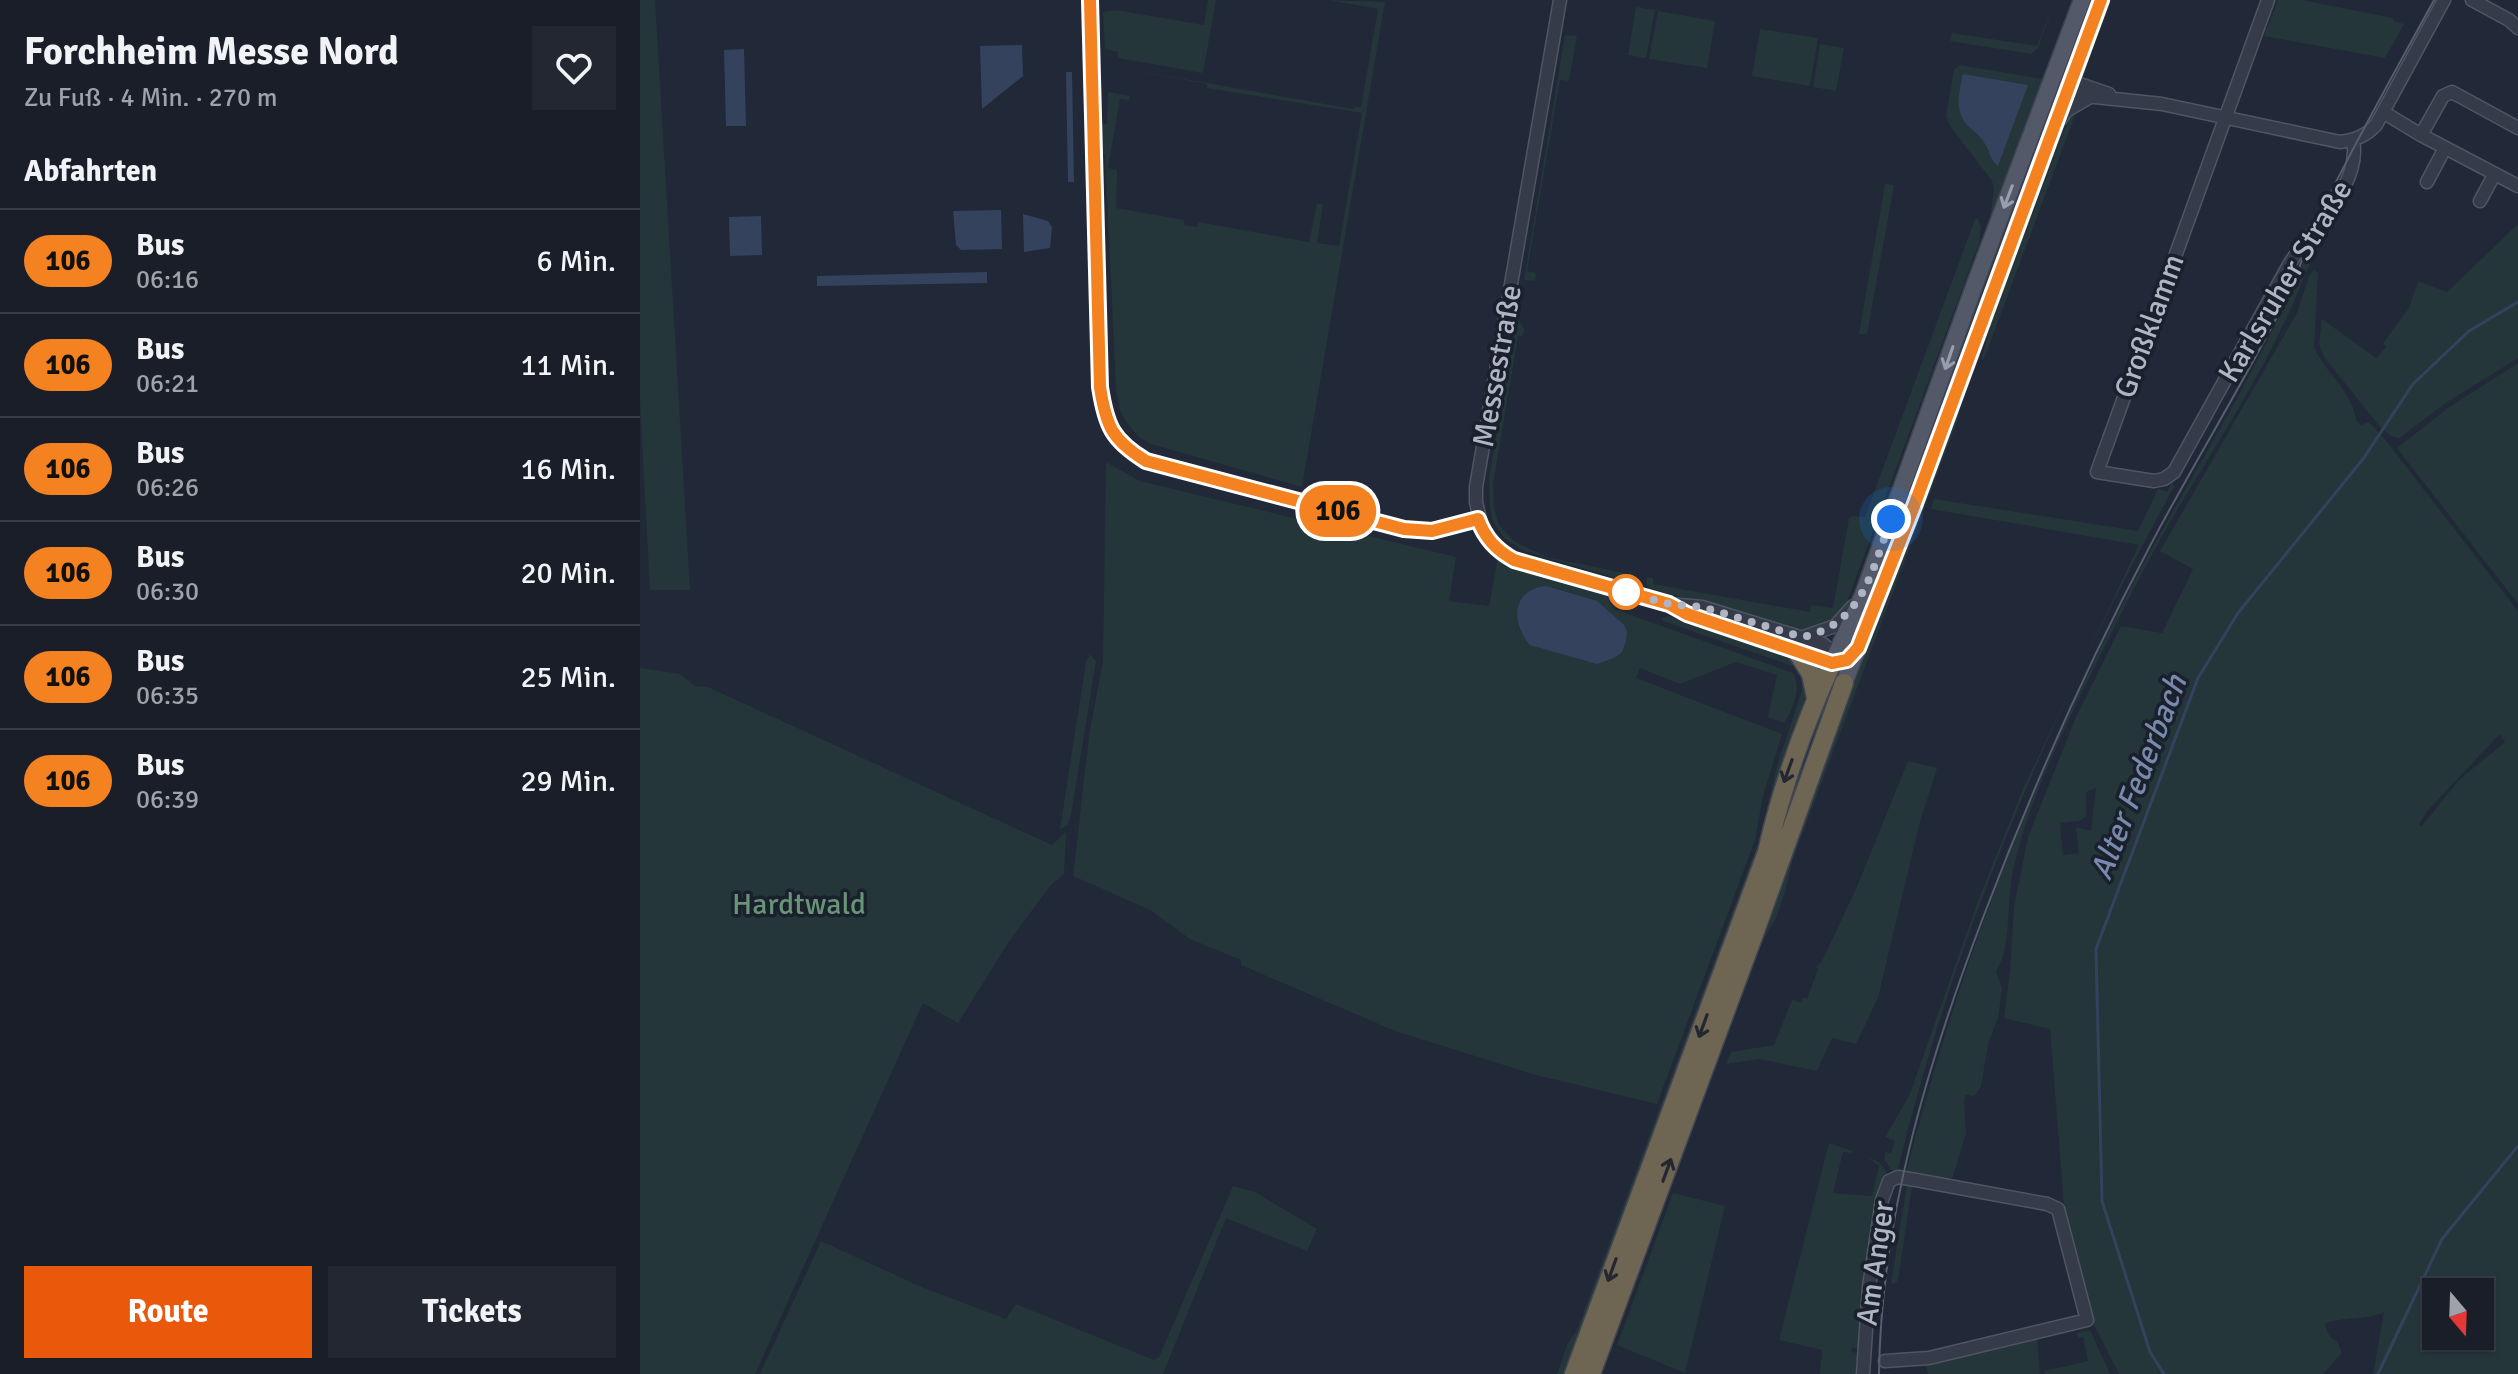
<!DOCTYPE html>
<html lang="de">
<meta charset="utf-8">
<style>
:root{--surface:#191e29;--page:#222731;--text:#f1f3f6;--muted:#9fa2a8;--line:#373c46;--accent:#ea580c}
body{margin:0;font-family:Signika,sans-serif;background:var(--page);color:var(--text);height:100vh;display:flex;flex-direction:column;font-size:30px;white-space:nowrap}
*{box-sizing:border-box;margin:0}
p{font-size:26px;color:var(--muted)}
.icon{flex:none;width:44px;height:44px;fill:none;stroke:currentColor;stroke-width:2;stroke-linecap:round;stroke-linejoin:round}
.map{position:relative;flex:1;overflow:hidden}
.details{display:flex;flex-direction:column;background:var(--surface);width:640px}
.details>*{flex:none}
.badge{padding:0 16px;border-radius:26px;font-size:28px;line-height:52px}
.needle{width:52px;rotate:161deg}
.fabs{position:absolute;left:1782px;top:1278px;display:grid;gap:16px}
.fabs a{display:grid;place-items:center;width:72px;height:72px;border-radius:0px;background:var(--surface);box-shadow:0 2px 6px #0004,0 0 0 2px var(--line);font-size:40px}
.you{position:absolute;width:40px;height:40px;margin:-20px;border:6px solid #fff;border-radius:50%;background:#1a73e8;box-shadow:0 0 0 12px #1a73e833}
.map>.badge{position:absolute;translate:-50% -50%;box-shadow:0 0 0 4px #fff}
h2{padding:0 24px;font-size:30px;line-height:72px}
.round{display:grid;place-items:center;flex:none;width:84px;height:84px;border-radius:0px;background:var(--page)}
.head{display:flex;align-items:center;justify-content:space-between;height:136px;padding:0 24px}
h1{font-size:38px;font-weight:800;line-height:60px}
.button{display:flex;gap:16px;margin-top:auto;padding:16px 24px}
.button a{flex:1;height:92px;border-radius:0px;background:var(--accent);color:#fff;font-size:32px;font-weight:800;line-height:92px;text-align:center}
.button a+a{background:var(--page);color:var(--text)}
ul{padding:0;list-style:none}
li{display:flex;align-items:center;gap:24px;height:104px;padding:0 24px;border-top:2px solid var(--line)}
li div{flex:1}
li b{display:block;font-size:30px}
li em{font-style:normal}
li .badge{min-width:88px;font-weight:700;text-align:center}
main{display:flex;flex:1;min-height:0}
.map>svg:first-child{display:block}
.green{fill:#24363a;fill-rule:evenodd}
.water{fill:#35425e}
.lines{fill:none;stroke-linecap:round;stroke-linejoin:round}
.stream{stroke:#35425e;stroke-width:3}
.minor-casing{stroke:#4f5563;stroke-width:15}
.major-casing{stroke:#3e4451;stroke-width:19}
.highway-casing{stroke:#3f4553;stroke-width:21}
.minor{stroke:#353b48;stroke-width:12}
.major{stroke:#535968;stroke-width:16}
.highway{stroke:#6e6652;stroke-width:18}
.tram{stroke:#575e6f;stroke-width:2}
.oneway{stroke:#989ead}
.oneway2{stroke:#222730}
.line-casing{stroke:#fff;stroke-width:18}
.line{stroke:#f58220;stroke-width:12}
.walk{stroke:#afb5c4;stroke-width:8;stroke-dasharray:0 14.4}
.stop-dot{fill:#fff;stroke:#f58220;stroke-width:4}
.labels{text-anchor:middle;stroke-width:7;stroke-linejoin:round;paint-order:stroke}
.street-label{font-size:30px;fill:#afb5c4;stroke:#1a202c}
.park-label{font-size:30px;fill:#689477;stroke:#1a202c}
.water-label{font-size:32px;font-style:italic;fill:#7889ac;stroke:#1a202c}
</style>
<main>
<section class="details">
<div class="head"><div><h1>Forchheim Messe Nord</h1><p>Zu Fuß · 4 Min. · 270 m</p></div><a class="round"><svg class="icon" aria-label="heart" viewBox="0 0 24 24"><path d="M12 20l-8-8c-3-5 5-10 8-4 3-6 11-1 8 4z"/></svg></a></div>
<h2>Abfahrten</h2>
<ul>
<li><span class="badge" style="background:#f58220;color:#111">106</span><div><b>Bus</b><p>06:16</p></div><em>6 Min.</em></li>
<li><span class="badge" style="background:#f58220;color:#111">106</span><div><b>Bus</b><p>06:21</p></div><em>11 Min.</em></li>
<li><span class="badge" style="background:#f58220;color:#111">106</span><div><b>Bus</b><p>06:26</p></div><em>16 Min.</em></li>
<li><span class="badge" style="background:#f58220;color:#111">106</span><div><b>Bus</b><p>06:30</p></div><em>20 Min.</em></li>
<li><span class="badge" style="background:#f58220;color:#111">106</span><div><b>Bus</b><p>06:35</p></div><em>25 Min.</em></li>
<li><span class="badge" style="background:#f58220;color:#111">106</span><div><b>Bus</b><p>06:39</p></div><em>29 Min.</em></li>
</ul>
<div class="button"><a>Route</a><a>Tickets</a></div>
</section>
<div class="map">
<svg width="1878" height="1374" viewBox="0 0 1878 1374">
<rect width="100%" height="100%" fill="#212837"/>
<path class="green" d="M0,0h15l35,590h-40l-10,-188z
M568,0h8l-13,73 -85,-15v-6l-13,-3 -2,-37 13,-2 88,15z
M688,0l57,2 -83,485 -151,-43 -12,-7 -13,-15 -6,-12 -4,-21 -11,-235h-6l-1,-14 2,-1v-14l7,-1 1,-32 22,4 -1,4 -9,-1 -12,69 9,2 -1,38 68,12v5l13,2 1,-5 111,20 8,-38h6l-6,39 22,3 23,-133 -155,-25v-4l-102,-19 249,44 1,-2h6l17,-98z
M1415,0l-17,48 -7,6 -81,-13 2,-8 85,13z
M1638,0h24l91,18 1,3 10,3 -19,34 -121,-22z
M996,7l19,3 -9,48 -18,-3z
M1018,11l57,10 -8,47 -58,-9z
M1120,29l58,9 -8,48 -58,-10z
M925,35l12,1 -8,45 -9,-1 -33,191 9,2 -1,8 -11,-1z
M1180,44l24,4 -8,43 -23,-4z
M1319,65l84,14 -54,145 5,-35 -2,-8 -42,-55 -4,-10 8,-46z
M1411,102l-36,104 -3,19 -152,409 -6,12 -6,4 15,-32z
M1437,110l-93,249 -3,1 11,-38 70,-187 9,-20z
M1245,184l9,1 -27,149h-8z
M1335,219h3l3,9 -2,15 -133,362c-12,17 -28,27 -50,25l-147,-42 -3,-5 1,-6 6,1v6l157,28 1,-7 22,3 16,-90 4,-2 12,1z
M1878,224v134l-72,45 -47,35 -8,-2 -11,-9 -56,-70 -5,-13 3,-25 54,39 10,-11 -3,-4 26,-35 9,-27 29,11z
M1678,233l3,1c-1,17 -11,27 -17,43 -31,80 -78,152 -122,225 -26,43 -49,88 -72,134 -35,71 -83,162 -98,240 -5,27 -1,74 -16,95l6,18 -4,29 -10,26 -7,43 -7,9 -8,-1 -2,5 2,33 -13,44 -5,3 -42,-7c49,-195 123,-385 214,-564 62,-124 144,-240 192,-370z
M1674,270l4,3 -4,74c12,27 38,43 42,73l5,5 8,-3 15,16 134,173v763h-145l11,-62c-23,10 -38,3 -59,12 2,8 4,14 12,17l5,12 -19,21h-204l-28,-55 -27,-114 -14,-176 -46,-11 6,-47 4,-64 14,-70 48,-120 45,-91 41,7 31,-64 -33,-18 137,-238 12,-37zM1860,734l5,8 -46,38 -38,47 -2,-3 9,-14zM1456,788l-5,43 -15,-4 3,26 -16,2 -3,-32 19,-2 7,-4v-25zM1796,1292h44v44h-44z
M877,318l8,12 -3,6h-4l-25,148 1,24 5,17 16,17 32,15 87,18 -2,8 -13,2 -3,-7 -92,-27 -20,-13 -11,-16 -3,-14 -1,-30z
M1878,363v241l-121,-156 51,-40z
M1318,412l2,2 -167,445 -8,34 -9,25 -12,21 36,-113 133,-357z
M466,462l34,19 316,76 -7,44 40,5 9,-49 20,10 91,26v9l5,7 179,64c9,15 0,37 -9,50l-16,-6 9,-42 -41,-13 -56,22 -40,-16 -4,10 146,56 -19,62 -8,44 -98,264 -121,-29 -141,-44 -154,-66v-5l-51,-21 -40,-29 -77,-34 16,-140 14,-75z
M1532,481l2,6c-119,217 -219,445 -277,686h-3l-10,-13 1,-8 6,1 4,-12 -10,-4 24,-41 69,-195 45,-112 116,-244 -208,-36 3,-10 204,32 20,-42 9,3z
M1029,616c33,11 97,26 123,45 8,5 12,18 17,26l-33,95 -13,56 -14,41 -184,495h-8l10,-29 10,-15 168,-452 15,-40 17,-72 25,-76 -1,-15 -6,-8 -132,-46 -1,-3z
M450,654l6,7 -25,154 -3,10 -8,4 26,-167z
M0,668l40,6 15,12 13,1 344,158 14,-13 -2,42 -14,12 -40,54 -52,83 -35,-20 -168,371h-115z
M1268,761l29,7 -18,57 -41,173 -22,46 -24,-6 -15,33 -58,-12 -33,5 5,-12 43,-7 18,-45 9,3 2,-5 4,1 11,-30 -2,-2 6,-6 34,-72z
M1189,1143l23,8v2l-9,-1 -10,41 39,3 7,-30 -13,-10 14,7 7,10 -26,176 -10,-1 1,4 6,1 1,21h-39l2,-24 -43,-10z
M1267,1184l5,3 -14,93 -4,4 -3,-1z
M593,1186l22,6 62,37 -10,22 -81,-33 -63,156h-403l61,-133 103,47 82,31 10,-15 138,56 5,-3z
M1033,1193l52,13 -40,167 -68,-28z
M1450,1330l20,44h-65l-1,-3 44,-10 -5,-24 -5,1 -1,-5z
M1397,1338l3,36h-112l-3,-11z"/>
<path class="water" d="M382,45l1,31 -41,33 -2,-63z
M104,49l2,77h-20l-2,-76z
M426,72h6l2,110h-6z
M1323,74l65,11 -30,81c-9,-7 -7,-14 -13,-22 -4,-8 -12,-13 -18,-19 -13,-16 -8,-33 -4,-51z
M361,210l1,39 -41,1 -5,-5 -3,-34z
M383,214l25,7 4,6 -2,21 -26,4z
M121,216l1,39 -32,1 -1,-39z
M347,272v11l-170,3v-10z
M906,586l51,15 27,24 3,6 -1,10 -4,11 -8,6 -17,6 -67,-19c-19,-23 -19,-55 16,-59z"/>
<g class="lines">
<path class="stream" d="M1524,1374l-14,-22 -48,-151 -6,-252 102,-271 40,-65 125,-154 50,-75 56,-53 49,-29
M1738,1374l64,-135 76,-93"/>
<g class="minor-casing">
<path id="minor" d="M450,0l10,387c6,39 12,53 46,74l258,68 28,2 46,-12
M920,0l-84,487v15l7,30 11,14 20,14 155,44 33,3 121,37 13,11
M1628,0l-171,472 57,9 10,-2 10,-7 116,-209c22,-35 72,-78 63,-123
M1832,0l37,20 9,8
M1431,81l38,13
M1429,89l7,6 86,9 178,38c15,-2 26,-6 36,-17l68,-125
M1743,112l38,23 22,-39 9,-4 66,36
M1420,120l6,-9 24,-14
M1781,135l97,51
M1787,182l18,-34
M1840,201l14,-26
M1032,605l15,9 145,49
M1166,636l29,-10 18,-20
M1223,1374l6,-87 13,-87 7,-19 9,-4 18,3 131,24 11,5 29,111 -158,38 -44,3"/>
</g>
<g class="major-casing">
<path id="major" d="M1192,663l31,-68 112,-311 107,-284
M1204,683l70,-177 187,-506"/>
</g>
<g class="highway-casing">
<path id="highway" d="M1157,652l14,22 5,24
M934,1374l193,-522c15,-66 37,-127 65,-189
M951,1374l163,-440 90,-251"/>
</g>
<use href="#minor" class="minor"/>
<use href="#major" class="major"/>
<use href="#highway" class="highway"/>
<path class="tram" d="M1239,1374c2,-158 49,-312 105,-459 48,-126 103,-250 166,-369 42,-80 90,-157 131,-237 17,-31 25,-65 40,-97 35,-72 75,-142 113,-212"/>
</g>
<defs><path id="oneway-shaft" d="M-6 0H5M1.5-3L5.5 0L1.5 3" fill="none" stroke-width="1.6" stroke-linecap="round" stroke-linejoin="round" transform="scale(2)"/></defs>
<g class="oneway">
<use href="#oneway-shaft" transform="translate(1368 197) rotate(111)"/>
<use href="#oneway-shaft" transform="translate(1309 358) rotate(109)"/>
</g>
<g class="oneway2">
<use href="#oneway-shaft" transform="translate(1148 771) rotate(110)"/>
<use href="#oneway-shaft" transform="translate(1063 1026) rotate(110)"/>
<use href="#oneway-shaft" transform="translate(1027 1170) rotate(-70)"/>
<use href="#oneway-shaft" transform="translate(972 1270) rotate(110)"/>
</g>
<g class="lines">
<g class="line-casing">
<path id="line" d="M450,0l10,387c6,39 12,53 46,74l258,68 28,2 46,-12c7,19 18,31 36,41l155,44 18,10 145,49 15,-3 11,-12 56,-142 187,-506"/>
</g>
<use href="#line" class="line"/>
<path class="walk" d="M986,592l43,12 33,3 100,30c61,-12 70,-67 89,-118"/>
</g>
<circle class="stop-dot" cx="986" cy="592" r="16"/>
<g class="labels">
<g class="street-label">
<text transform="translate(1645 281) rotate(-59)" y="10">Karlsruher Straße</text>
<text transform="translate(1509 326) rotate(-70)" y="10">Großklamm</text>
<text transform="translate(857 366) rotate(-80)" y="10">Messestraße</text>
<text transform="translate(1235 1263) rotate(-82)" y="10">Am Anger</text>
</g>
<g class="park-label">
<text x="159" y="914">Hardtwald</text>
</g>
<g class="water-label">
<text transform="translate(1498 777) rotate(-69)" y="11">Alter Federbach</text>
</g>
</g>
</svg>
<div class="fabs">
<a><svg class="needle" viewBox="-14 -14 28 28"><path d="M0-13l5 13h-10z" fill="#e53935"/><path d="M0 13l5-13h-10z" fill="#9fa2a8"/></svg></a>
</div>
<div class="you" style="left:1251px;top:519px"></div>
<b class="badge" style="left:698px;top:511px;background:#f58220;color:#111">106</b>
</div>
</main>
